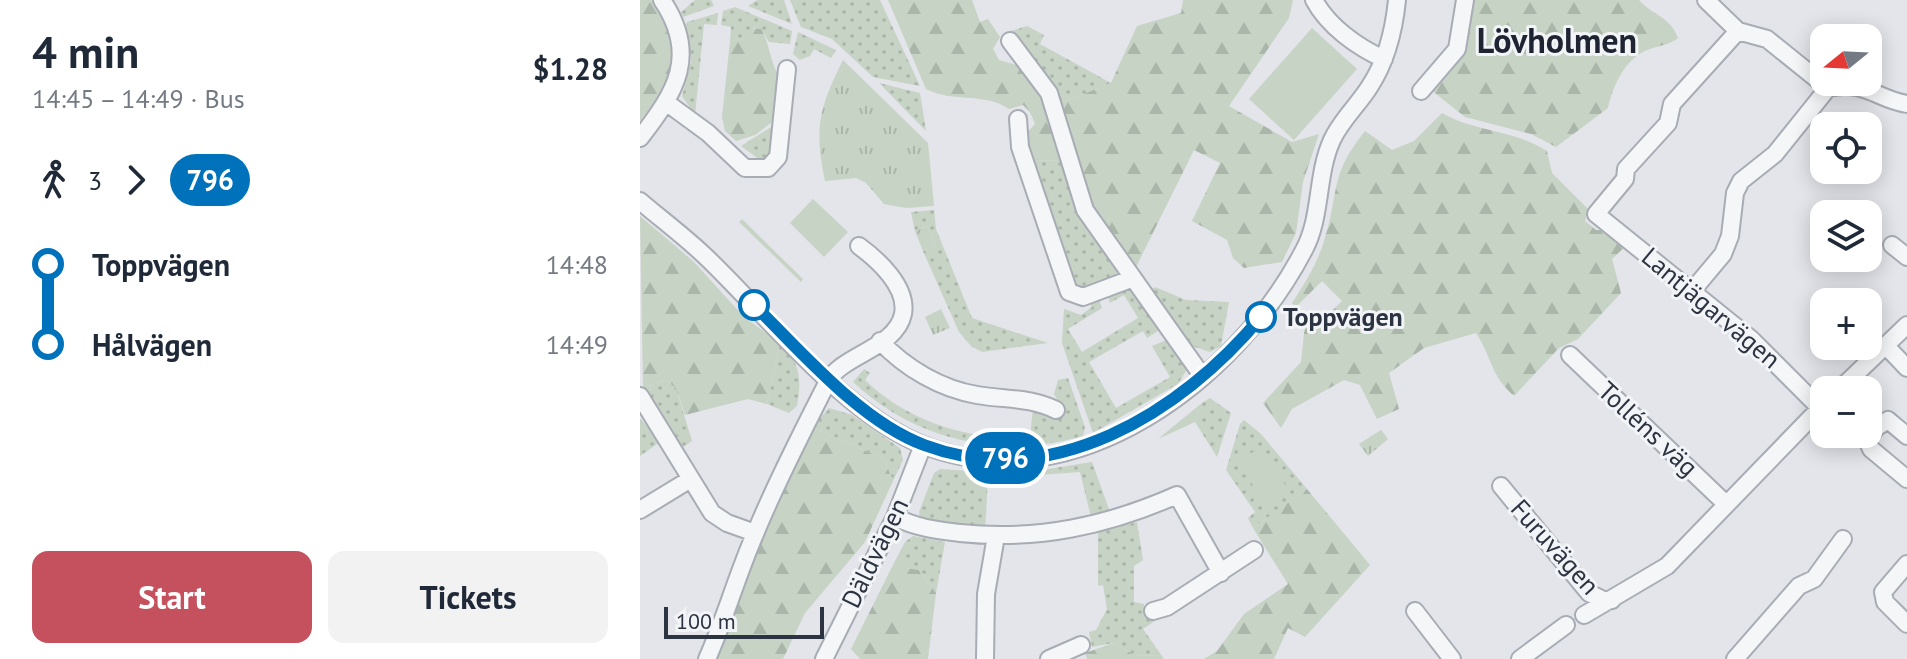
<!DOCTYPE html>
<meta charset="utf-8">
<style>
:root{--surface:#fff;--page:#f2f2f3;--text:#1f2937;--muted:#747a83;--accent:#c6515e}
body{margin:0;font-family:"PT Sans",sans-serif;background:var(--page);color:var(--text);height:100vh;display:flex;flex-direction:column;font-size:30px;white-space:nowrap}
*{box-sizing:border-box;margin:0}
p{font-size:26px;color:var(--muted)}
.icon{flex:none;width:44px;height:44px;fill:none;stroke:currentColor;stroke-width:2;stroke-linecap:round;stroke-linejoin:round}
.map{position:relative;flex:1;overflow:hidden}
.panel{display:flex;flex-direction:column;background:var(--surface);width:640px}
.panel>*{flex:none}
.badge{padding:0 16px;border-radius:26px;font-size:28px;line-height:52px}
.needle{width:52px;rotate:252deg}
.controls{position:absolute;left:1170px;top:24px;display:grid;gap:16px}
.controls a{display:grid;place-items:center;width:72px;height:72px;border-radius:16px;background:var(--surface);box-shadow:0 4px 20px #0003;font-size:40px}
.scale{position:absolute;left:24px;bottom:20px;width:160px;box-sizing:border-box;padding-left:8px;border:4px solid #2c3341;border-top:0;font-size:22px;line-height:28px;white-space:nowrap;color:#2c3341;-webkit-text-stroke:6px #f2f4f7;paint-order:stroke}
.map>.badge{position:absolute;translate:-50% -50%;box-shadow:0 0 0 4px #fff}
.legs{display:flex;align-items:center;gap:12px;height:88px;padding:0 32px;font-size:26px}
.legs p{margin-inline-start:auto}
.headline{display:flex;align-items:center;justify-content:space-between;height:136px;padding:0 32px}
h1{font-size:44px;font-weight:700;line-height:60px}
.primary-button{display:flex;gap:16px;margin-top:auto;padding:16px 32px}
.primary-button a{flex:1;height:92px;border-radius:16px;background:var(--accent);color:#fff;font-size:32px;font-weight:700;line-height:92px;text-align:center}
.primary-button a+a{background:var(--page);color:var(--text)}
ul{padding:0 32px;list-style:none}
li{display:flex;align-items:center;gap:28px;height:80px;font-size:30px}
li i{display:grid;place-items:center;width:12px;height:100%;margin:0 10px;background:currentColor}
li i::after{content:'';width:20px;height:20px;margin:-10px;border:6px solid;border-radius:50%;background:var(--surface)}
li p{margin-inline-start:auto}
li:first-child i{background:linear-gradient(#0000 50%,currentColor 0)}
li:last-child i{background:linear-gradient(currentColor 50%,#0000 0)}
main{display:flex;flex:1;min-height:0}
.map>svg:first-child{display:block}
.grass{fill:url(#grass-dots)}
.forest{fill:url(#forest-firs)}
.park{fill:url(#park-tufts)}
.pitch{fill:#c7d3c4}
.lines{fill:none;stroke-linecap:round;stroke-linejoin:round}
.minor-casing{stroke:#a8acb4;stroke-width:20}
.minor{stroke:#f5f6f8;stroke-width:16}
.line-1-casing{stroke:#fff;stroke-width:18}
.line-1{stroke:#0072bc;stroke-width:12}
.stop-1-dot{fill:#fff;stroke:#0072bc;stroke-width:4}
.labels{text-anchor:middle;stroke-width:6;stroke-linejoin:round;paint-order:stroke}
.street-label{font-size:26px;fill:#2c3341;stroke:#f2f4f7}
.stop-label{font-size:26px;font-weight:bold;fill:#2c3341;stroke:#f2f4f7;text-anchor:start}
.district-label{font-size:34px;font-weight:bold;fill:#1e2432;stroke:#f2f4f7}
</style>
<main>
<section class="panel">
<div class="headline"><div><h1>4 min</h1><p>14:45 – 14:49 · Bus</p></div><b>$1.28</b></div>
<div class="legs"><svg class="icon" aria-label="walk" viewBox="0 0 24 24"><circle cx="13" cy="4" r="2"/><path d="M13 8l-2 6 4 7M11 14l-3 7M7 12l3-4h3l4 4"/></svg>3<svg class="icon" aria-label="forward" viewBox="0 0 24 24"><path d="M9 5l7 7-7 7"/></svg><b class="badge" style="background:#0072bc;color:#fff">796</b></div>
<ul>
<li><i style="color:#0072bc"></i><b>Toppvägen</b><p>14:48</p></li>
<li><i style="color:#0072bc"></i><b>Hålvägen</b><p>14:49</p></li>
</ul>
<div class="primary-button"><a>Start</a><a>Tickets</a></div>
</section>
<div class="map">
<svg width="1267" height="659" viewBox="0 0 1267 659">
<defs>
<pattern id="grass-dots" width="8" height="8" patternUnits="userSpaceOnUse" patternTransform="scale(2)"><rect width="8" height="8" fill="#c7d3c4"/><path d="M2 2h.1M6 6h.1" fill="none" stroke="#abb6aa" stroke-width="1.8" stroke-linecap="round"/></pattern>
<pattern id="forest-firs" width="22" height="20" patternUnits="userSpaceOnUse" patternTransform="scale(2)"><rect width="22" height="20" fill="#c7d3c4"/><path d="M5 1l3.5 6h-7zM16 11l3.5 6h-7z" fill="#abb6aa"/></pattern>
<pattern id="park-tufts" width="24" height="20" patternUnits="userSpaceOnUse" patternTransform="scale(2)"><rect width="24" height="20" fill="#c7d3c4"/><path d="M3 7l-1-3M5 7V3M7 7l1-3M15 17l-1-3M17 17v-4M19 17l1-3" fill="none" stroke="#abb6aa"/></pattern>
</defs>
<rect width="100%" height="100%" fill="#e3e5ea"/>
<path class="grass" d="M55,0h16l3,6 -31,11 -2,-5z
M117,0h27l8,24 -44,-18z
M150,0h90l40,86 -47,-9 -41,-38 -31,-12z
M95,7l57,24 -2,13 -21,-2 -8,-13 -10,-1 -9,10 -12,3 1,-14 -10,-2 2,-14z
M78,13l-1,12 -13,-1 -9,91 -13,-19 9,-35 -6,-35 2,-4z
M387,26l17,9 -4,9 71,39 -50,20 -10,-21 -40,-51z
M158,32l38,18 -5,8 -17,-9 -4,7 -10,4 -7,-6z
M239,83l41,10 6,38z
M139,122l-9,35 -6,6 -23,-17z
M422,160l18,57 42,59 -40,15 -8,-5 -43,-125z
M294,210l2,19 36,89 76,25 -66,9 -11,-6 -12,-14 -36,-81 12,-5 -8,-20 -12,5 -4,-19z
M102,219l61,60 -2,3 -62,-60z
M515,287l31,13 43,2 -8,44 -11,6 -18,-6 -42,-55z
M487,290l5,1 29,38 -14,9 -4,-7 -54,31 27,46 54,-31 -18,-31 17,-7 14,21 3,11 -8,13 -85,49 -31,-90 2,-34 17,6 11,-8 -3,-6 10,-2 3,9 -34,21 14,23 56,-34 -14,-23 -14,8 -2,-7z
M140,343c20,19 22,36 17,63l-8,7 -22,-9z
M224,369l6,4 -5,7c43,42 105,61 165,57l3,-30 19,8 9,-9 -7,-12 4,-14 10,-2 17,49 -2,9c-83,24 -168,4 -230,-54z
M25,380l11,8 16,53 -13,9 -36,-62z
M570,398l21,15 -14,44 -22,-35 7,-19z
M189,408l23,7 48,33 3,12 -10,21 -9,-22 -72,-32z
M1,419l19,23 -20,14v-37z
M604,420l17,14 46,55 -54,39 -5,-10 7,-6 -29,-42 14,-46z
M452,462l18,50 -19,5 -11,-45 -92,7 -3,51 -65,-11 -1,-7 15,-39 6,-4 77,5z
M497,522l6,38 -9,6v36l10,2 -1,9 13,7 -13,9 19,27 -28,-1 -21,-12 -21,4 -3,-15 7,-2 11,-21 -4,-24 -5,1v-54z
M273,536l32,6 -9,51 -17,-23 -15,-2 -1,-7h-8l10,-19z"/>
<path class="forest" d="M0,0h11c37,46 22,79 -11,121z
M248,0h84l8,22 8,-3 12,18 -7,12 6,11 24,7 18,26 21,67 -31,1 -6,-26 10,-11 -5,-12 -7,-7 -14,4c-24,-17 -56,-6 -83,-20z
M543,0h110l-4,18 -60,88 63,36 27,-8 -16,48 -7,51 -14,29 -38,6 -11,-10 -6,-18 -35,-19 28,-58 -26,-13 -58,117 -39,-49 -15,-33 -21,-82 50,-20 26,-57 44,-13z
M829,0h170c14,16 31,16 39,38 -12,9 -25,8 -37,15 -18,11 -29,35 -33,55l-52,39 -25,-13 -66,-17 -34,-27z
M111,28l10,1c11,19 8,38 24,54l-5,33 -25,19 -19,6 -11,-10 -3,-14 8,-76 12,-3z
M802,113c33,19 73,17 105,38l5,22 37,37 -4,11 11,9 18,1 14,13 -16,15 9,34 -43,46 -19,9 -45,48c-24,-21 -21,-37 -38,-63l-52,15 -35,25 10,36 -22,10 -17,-34 -16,-5 -52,29 -11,19 -18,-25 38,-41 4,-38 4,-4 7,7 26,-26 -20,-20 -26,26 -4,-4c13,-20 25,-39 32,-62 16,-48 4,-64 41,-110l27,19 22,-9z
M0,216l54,46 50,55 36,26 -13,61 -19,-5 -63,16 -9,-27 -11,-8 -22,8z
M562,403l-7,19 -37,17z
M172,427l72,32 9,22 -28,61 -60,71 -22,46h-68l45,-121z
M667,489l63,76 -65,72 -17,-9 -14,31h-70l13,-8 27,-37 44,-30 -35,-56z
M255,561h8l2,7 14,2 17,23 -8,66h-68l-9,-10z
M473,643l21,12 28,1 2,3h-77l-2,-6z"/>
<path class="park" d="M203,60l85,83 6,63 -28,2 -22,-4 -18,-21 -10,-5 -31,3c-11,-53 -6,-73 18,-121z
M287,226l8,20 -12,5 -8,-20z
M301,309l9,19 -17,7 -8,-18z
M741,430l7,9 -20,17 -9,-12z"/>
<path class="pitch" d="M672,28l45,41 -63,71 -45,-41z
M173,199l35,33 -24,25 -34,-34z
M619,448l30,42 -22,15 -30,-42z"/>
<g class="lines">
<g class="minor-casing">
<path id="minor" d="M674,0c14,26 43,47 70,59
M1066,0l32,31 29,8 61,49c38,-8 48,11 79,16
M1098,31l-66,73 -4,19 -42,46 -1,10 -29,35 155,125 69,69
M370,41l39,52 36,117 118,167
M781,91l36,-42 8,-49
M27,103l41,30 37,35h23l10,-11 9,-88
M378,119l2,28 49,145 14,5 48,-18
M0,138c36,-46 59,-83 22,-138
M0,201c21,18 44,35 65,55 61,58 139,158 218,189 152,60 314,-66 381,-195 18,-33 12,-75 28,-110 9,-20 27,-36 38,-54 17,-26 24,-56 27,-86
M1252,245l15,12
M1052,291l31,-37 7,-18 5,-43 6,-12 34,-27 53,-66
M240,341c25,27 61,48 97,54 29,5 53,2 79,15
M1246,346l21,22
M930,355l156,149
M1199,390l68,-65
M0,396l72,117 15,10 28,10
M1267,436l-19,-16 -11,7 -10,13 4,9 36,30
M861,486l88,107 16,8 7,-1
M0,510l49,-30
M255,517c22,11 41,13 65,16 77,8 147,-7 217,-38l44,78
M1267,564l-24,28 2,10 22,22
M513,611l14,-4 87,-57
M775,611l37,48
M944,615l83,-49 157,-162
M67,659c18,-40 30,-84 48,-125 21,-52 48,-103 73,-153 14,-26 68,-33 75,-67 5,-27 -25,-54 -44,-68
M184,659l71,-142 28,-72
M345,659l1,-65 10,-58
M409,659l32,-14
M880,659l46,-34
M1095,659l64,-73 15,-7 29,-40"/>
</g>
<use href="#minor" class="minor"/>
</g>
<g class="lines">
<g class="line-1-casing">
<path id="line-1" d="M114,305c48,47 106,116 170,140 128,48 257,-32 337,-128"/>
</g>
<use href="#line-1" class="line-1"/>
</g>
<g class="stop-1-dot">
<circle cx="114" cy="305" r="14"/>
<circle cx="621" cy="317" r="14"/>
</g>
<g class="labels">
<g class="street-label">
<text transform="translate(1071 308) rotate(40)" y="9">Lantjägarvägen</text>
<text transform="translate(1008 429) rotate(43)" y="9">Tolléns väg</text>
<text transform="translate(915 547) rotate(48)" y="9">Furuvägen</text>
<text transform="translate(235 553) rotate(-64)" y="9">Däldvägen</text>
</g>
<g class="stop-label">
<text x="643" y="326">Toppvägen</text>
</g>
<g class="district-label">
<text x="917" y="53">Lövholmen</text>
</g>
</g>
</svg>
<div class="controls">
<a><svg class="needle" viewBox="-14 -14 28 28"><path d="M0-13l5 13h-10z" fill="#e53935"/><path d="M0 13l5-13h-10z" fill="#747a83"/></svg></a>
<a><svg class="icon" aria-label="locate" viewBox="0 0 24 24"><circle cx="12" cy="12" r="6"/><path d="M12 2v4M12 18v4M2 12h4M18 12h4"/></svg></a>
<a><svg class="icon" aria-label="layers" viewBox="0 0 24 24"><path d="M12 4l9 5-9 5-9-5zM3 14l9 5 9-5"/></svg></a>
<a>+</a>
<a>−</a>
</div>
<div class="scale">100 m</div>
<b class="badge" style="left:365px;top:458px;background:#0072bc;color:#fff">796</b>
</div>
</main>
